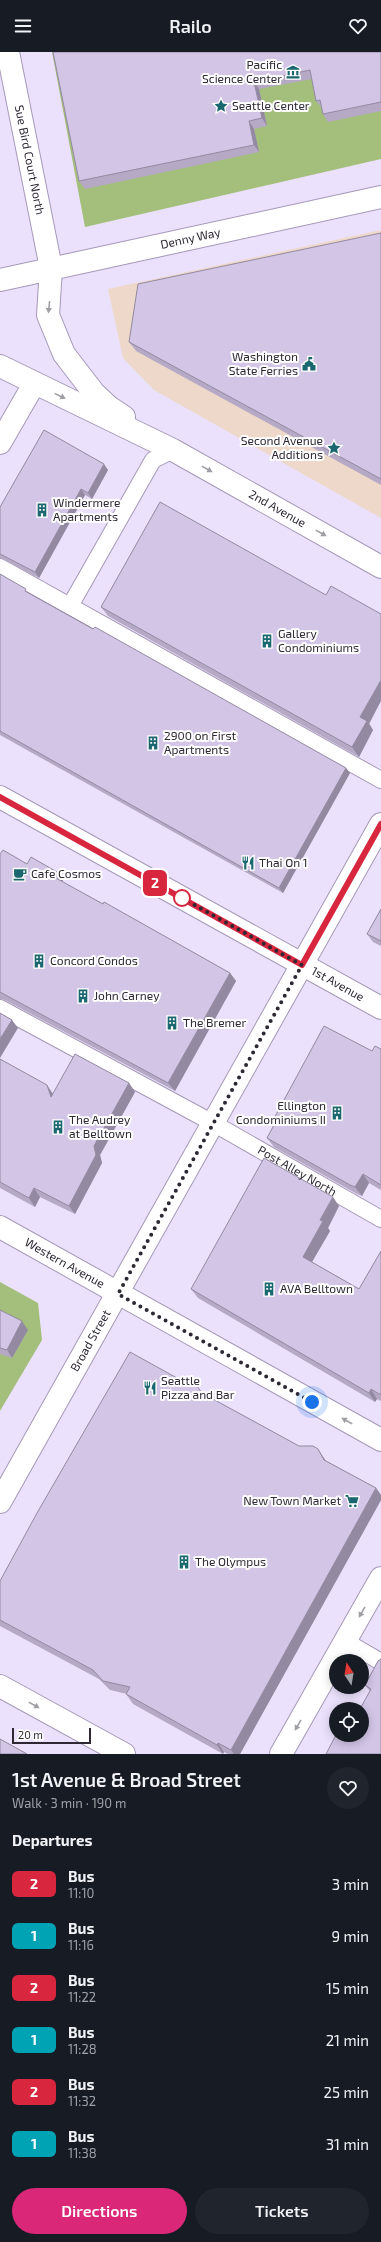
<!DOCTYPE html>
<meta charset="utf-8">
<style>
:root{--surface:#171b24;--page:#20242c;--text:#f1f3f6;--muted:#9ea1a6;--accent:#db2777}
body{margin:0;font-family:"Exo 2",sans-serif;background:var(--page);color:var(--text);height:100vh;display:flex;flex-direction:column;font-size:15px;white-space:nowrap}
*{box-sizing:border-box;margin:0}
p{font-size:13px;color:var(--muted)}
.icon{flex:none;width:22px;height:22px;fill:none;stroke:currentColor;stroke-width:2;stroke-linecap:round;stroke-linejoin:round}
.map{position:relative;height:1702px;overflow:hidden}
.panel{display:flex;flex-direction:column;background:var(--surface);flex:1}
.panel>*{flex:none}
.badge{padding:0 8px;border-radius:6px;font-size:14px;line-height:26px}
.needle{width:26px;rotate:348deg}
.tools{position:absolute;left:329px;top:1602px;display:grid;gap:8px}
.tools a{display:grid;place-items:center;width:40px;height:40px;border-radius:50%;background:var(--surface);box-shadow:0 2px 10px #0003;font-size:20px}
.scale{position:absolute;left:12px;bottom:10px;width:79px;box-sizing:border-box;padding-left:4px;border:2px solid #2d2834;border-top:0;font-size:11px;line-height:14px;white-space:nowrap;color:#2d2834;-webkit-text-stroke:3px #fff;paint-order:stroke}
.you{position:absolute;width:20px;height:20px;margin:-10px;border:3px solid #fff;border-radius:50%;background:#1a73e8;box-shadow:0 0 0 6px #1a73e833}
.map>.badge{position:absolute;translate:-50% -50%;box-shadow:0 0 0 2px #fff}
h2{padding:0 12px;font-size:15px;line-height:36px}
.round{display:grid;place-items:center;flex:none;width:42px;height:42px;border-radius:21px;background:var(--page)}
.head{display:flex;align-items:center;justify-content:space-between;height:68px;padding:0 12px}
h1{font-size:19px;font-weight:600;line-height:30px}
.cta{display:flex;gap:8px;margin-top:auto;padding:8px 12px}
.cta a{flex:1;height:46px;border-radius:24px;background:var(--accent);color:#fff;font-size:16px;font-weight:600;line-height:46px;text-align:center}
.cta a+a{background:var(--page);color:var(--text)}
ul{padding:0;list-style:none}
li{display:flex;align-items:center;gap:12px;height:52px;padding:0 12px}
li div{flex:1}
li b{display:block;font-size:15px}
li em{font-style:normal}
li .badge{min-width:44px;font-weight:700;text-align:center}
header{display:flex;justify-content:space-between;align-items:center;height:52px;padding:0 12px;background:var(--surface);font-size:18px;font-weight:600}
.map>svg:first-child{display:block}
.commercial{fill:#edd8ca}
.green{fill:#a4be7b}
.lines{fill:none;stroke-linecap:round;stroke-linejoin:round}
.service-casing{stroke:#a598b8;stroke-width:18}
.minor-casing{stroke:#a598b8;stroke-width:24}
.tertiary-casing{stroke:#a598b8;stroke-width:24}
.secondary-casing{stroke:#a598b8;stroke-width:24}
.primary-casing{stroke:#a598b8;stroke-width:24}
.service{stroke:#fff;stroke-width:16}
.minor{stroke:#fff;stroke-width:22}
.tertiary{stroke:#fff;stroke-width:22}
.secondary{stroke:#fff;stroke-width:22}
.primary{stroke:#fff;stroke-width:22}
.wall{fill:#b5a9c6}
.shaded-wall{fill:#938aa1}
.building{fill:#d2c5e6;stroke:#938aa1}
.oneway{fill:#a09ea4}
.line-casing{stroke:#fff;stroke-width:9}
.line{stroke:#d7263d;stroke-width:6}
.walk{stroke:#2d2834;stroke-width:4;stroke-dasharray:0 7.2}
.stop-dot{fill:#fff;stroke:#d7263d;stroke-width:2}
.labels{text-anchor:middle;stroke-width:4;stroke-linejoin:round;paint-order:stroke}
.poi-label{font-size:12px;fill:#2d2834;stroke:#fff;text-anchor:start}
.street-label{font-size:12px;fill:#2d2834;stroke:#fff}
</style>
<header><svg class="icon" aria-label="menu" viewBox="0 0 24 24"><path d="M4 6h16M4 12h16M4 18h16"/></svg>Railo<svg class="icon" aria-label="heart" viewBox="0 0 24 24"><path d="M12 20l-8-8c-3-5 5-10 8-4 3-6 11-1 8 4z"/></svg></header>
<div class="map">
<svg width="381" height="1702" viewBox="0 0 381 1702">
<rect width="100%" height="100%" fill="#ebe1fc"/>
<path class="commercial" d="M381,178v288l-227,-128 -31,-32 -15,-69z"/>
<path class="green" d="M52,0h329v107l-296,68z
M0,1230l38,21 4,37 -42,71z"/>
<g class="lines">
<g class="service-casing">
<g id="service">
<path d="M0,515l381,213"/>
<path d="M70,554l83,-146 20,-10"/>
<path id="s1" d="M0,956l213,115 168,96"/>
<path d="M345,1589l36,21"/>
</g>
</g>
<g class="minor-casing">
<path id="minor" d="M0,391l34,-59
M281,1702l100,-176"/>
</g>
<g class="tertiary-casing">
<g id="tertiary">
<path id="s2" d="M8,0l43,216"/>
</g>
</g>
<g class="secondary-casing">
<g id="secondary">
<path id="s3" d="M0,745l381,211"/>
</g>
</g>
<g class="primary-casing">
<g id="primary">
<path d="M51,216l-3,47 16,39 30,39 15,14 15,10"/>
<path id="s4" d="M0,228l381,-83"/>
<path id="s5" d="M0,314l173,84 208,117"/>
<path id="s6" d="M0,1175l381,213"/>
<path id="s7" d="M0,1450l381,-678"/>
<path d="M0,1634l124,68"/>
</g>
</g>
<use href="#service" class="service"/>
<use href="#minor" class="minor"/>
<use href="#tertiary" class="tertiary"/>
<use href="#secondary" class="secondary"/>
<use href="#primary" class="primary"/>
</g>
<path class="wall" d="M53,0h328v59l-53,11 -5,-8 -1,-6 -6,-7 -4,-22 -53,10 8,37 -13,3 5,23 -174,37 -6,-8z
M381,181v252l-245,-134 -7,-9z
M108,418l-16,29 -7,-4 -46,83 -39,-20v-51z
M0,522l29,19 64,36 253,139 4,5 -67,120 -283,-158z
M101,555l268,116 4,7 -14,27 -251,-141z
M0,802l27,10 30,8 6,8 -1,2 168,91 6,8 -61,110 -170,-91 -5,-1z
M381,857v37l-8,-4 -6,-8z
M381,997v141l-12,-7 -7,13 -5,-2 -83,-47 -7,-9 6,-11 -2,-3 101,-73z
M0,1007l53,35 76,-11 6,9 -35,63 2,8 -27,51 -35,-17 -5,10 -35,-19z
M339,1154l-11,22 2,3 -18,31 47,27 22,-38v150l-4,-2 -2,3 -177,-104 -7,-9z
M0,1258l28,20 -16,28 -12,-4z
M202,1341l97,53 25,12 2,3 50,27 5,7v5l-141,254h-12l-4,-2 -1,2 -90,-50 -7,-10h1l-17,-4 -11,-11 -99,-53v-45z
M378,1609l3,93 -37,-17 26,-46 -5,-6z"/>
<path class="shaded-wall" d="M254,30l5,7 8,37 -5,-8z
M249,69l5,8 5,23 -5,-7z
M104,412l4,6 -16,29 -4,-6z
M81,437l4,6 -46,83 -4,-6z
M381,628v21l-12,23 4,6 -14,27 -7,-10 8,-30z
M346,716l4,5 -67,120 -4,-5z
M57,820l6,8 -3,6 -6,-9z
M230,921l6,8 -61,110 -7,-8z
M12,968l6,8 -18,30v-19z
M129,1031l6,9 -35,63 2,8 -27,51 -6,-8 25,-60z
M47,1033l6,9 4,12 -6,-9z
M363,1122l6,9 -7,13 -7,-9z
M34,1136l6,9 -5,10 -6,-9z
M333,1145l6,9 -11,22 2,3 -21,36 -6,-10 17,-37z
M22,1269l6,9 -16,28 -5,-8z
M371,1337l6,10 -2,3 -6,-9z
M318,1397l6,9 6,11 -6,-9z
M376,1436l5,7v5l-141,254h-6l-3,-4z
M218,1691l6,9 -1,2 -6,-9z"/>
<path class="building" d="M53,0h328v50l-58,12 -3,-14 -4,1 -6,-31 -56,12 8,36 -13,3 5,24 -175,36z
M381,181v246l-252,-137 9,-58z
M44,378l60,34 -16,29 -7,-4 -46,83 -35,-18v-47z
M160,450l166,93 5,-9 50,28v66l-21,37 7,4 -15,26 -251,-140z
M0,522l26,15 -1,2 68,38 2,-2 251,141 -67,120 -279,-157z
M3,798l24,14 4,-7 26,15 -3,5 49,27 1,-2 16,9 110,62 -62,110 -168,-91v-138z
M381,857v32l-14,-7z
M0,961l12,7 -12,19z
M324,974l48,25 3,-5 6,3v136l-18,-11 -8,13 -5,-2 -83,-47 7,-13 -3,-1z
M75,1002l54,29 -35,63 2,9 -27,51 -35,-18 -5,10 -29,-16v-123l47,26 4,12z
M264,1106l69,39 -13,23 3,1 -20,36 56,32 22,-38v144l-10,-6 -2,4 -178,-104z
M0,1258l22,11 -15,29 -7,-2z
M130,1300l47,26 15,1 10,14 97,53h14l5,3 6,11 52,28 -145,262 -13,-7 -1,2 -91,-51 4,-7 -27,-6 -10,-11 -93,-50v-39l37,-68z
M381,1607v95h-55l10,-19h5l3,2 1,-2h17v-26h-2l11,-20 -6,-4 13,-24z
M0,1687l27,15h-27z"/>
<defs><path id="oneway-solid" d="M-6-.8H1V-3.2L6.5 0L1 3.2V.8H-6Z"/></defs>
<g class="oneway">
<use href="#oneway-solid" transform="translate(49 255) rotate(96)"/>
<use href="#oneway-solid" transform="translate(60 344) rotate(26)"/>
<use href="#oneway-solid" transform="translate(207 417) rotate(29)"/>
<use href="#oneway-solid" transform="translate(321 481) rotate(29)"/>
<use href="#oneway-solid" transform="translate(347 1369) rotate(-151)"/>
<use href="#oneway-solid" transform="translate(362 1560) rotate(120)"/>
<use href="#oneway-solid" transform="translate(34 1653) rotate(29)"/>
<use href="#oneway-solid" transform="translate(298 1673) rotate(120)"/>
</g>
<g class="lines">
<g class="line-casing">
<path id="line" d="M0,745l302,168 79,-141"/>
</g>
<use href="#line" class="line"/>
<path class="walk" d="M182,846l120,67 -184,329 194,108"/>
</g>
<defs>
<g id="museum-bare" transform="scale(1.08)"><path d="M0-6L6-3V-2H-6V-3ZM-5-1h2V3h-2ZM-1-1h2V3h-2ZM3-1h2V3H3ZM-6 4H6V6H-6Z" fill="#1b676f" stroke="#fff" stroke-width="2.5" paint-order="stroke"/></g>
<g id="sight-bare" transform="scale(1.08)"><path d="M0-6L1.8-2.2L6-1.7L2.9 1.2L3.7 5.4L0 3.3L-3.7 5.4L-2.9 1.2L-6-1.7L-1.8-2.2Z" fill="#1b676f" stroke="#fff" stroke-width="2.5" paint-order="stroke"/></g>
<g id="civic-bare" transform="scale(1.08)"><path d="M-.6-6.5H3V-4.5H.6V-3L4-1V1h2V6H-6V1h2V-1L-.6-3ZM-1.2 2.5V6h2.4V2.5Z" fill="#1b676f" stroke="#fff" stroke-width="2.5" paint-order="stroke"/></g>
<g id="building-bare" transform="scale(1.08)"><path d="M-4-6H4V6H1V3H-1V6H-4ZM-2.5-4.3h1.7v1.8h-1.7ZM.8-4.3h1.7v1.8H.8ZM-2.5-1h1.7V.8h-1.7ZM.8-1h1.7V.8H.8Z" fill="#1b676f" stroke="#fff" stroke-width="2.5" paint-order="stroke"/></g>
<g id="restaurant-bare" transform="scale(1.08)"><path d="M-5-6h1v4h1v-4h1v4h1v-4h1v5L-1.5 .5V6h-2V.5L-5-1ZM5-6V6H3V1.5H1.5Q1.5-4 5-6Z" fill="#1b676f" stroke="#fff" stroke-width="2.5" paint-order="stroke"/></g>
<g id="cafe-bare" transform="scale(1.08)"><path d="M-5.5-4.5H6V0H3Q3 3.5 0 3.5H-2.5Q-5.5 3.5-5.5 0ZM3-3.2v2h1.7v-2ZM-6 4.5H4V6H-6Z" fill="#1b676f" stroke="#fff" stroke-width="2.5" paint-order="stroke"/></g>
<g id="supermarket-bare" transform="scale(1.08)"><path d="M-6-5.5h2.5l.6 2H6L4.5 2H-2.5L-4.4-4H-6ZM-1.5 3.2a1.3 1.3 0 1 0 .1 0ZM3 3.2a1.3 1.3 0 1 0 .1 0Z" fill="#1b676f" stroke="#fff" stroke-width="2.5" paint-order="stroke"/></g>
</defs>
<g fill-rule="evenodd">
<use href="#museum-bare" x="293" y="20"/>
<use href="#sight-bare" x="221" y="54"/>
<use href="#civic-bare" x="309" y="312"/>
<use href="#sight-bare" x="334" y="396"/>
<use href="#building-bare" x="42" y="458"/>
<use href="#building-bare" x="267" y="589"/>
<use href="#building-bare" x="153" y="691"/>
<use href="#restaurant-bare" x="248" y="811"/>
<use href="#cafe-bare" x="20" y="822"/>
<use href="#building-bare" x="39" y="909"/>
<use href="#building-bare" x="83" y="944"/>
<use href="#building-bare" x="172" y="971"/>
<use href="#building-bare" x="337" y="1061"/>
<use href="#building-bare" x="58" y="1075"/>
<use href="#building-bare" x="269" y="1237"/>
<use href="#restaurant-bare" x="150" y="1336"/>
<use href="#supermarket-bare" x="352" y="1449"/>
<use href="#building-bare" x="184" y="1510"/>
</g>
<circle class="stop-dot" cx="182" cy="846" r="8"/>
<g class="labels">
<g class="poi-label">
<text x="282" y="17" text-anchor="end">Pacific<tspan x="282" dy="14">Science Center</tspan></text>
<text x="232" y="58">Seattle Center</text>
<text x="298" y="309" text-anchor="end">Washington<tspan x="298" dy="14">State Ferries</tspan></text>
<text x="323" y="393" text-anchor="end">Second Avenue<tspan x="323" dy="14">Additions</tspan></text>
<text x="53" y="455">Windermere<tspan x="53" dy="14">Apartments</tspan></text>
<text x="278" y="586">Gallery<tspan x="278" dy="14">Condominiums</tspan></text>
<text x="164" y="688">2900 on First<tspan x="164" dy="14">Apartments</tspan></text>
<text x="259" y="815">Thai On 1</text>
<text x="31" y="826">Cafe Cosmos</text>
<text x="50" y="913">Concord Condos</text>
<text x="94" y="948">John Carney</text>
<text x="183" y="975">The Bremer</text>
<text x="326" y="1058" text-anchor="end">Ellington<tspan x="326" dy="14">Condominiums II</tspan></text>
<text x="69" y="1072">The Audrey<tspan x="69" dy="14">at Belltown</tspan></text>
<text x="280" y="1241">AVA Belltown</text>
<text x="161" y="1333">Seattle<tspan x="161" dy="14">Pizza and Bar</tspan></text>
<text x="341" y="1453" text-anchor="end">New Town Market</text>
<text x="195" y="1514">The Olympus</text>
</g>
<g class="street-label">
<text dy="4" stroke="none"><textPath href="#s2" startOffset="110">Sue Bird Court North</textPath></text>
<text dy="4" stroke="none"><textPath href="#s4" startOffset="195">Denny Way</textPath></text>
<text dy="4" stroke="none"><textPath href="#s5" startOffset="312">2nd Avenue</textPath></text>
<text dy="4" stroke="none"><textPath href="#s3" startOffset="386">1st Avenue</textPath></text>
<text dy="4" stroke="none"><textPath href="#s1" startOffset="339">Post Alley North</textPath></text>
<text dy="4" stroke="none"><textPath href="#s6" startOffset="74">Western Avenue</textPath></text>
<text dy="4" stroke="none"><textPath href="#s7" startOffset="185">Broad Street</textPath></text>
</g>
</g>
</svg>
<div class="tools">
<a><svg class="needle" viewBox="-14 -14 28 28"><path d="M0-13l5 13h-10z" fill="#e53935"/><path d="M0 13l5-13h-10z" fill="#9ea1a6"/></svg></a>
<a><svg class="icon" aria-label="locate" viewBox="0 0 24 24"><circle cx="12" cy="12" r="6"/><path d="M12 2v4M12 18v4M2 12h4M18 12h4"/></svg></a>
</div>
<div class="scale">20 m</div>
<div class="you" style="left:312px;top:1350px"></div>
<b class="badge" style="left:155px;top:831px;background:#d7263d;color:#fff">2</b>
</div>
<section class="panel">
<div class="head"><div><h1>1st Avenue &amp; Broad Street</h1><p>Walk · 3 min · 190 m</p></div><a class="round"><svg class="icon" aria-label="heart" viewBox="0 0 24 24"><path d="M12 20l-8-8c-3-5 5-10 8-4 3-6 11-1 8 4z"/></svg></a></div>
<h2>Departures</h2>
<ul>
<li><span class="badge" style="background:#d7263d;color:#fff">2</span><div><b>Bus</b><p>11:10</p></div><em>3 min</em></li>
<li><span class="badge" style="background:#00a3b4;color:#fff">1</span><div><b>Bus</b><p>11:16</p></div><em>9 min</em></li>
<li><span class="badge" style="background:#d7263d;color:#fff">2</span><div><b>Bus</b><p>11:22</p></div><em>15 min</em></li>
<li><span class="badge" style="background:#00a3b4;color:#fff">1</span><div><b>Bus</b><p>11:28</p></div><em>21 min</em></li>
<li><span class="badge" style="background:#d7263d;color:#fff">2</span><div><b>Bus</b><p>11:32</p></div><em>25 min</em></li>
<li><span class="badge" style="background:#00a3b4;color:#fff">1</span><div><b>Bus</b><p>11:38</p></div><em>31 min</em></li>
</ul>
<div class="cta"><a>Directions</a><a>Tickets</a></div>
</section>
